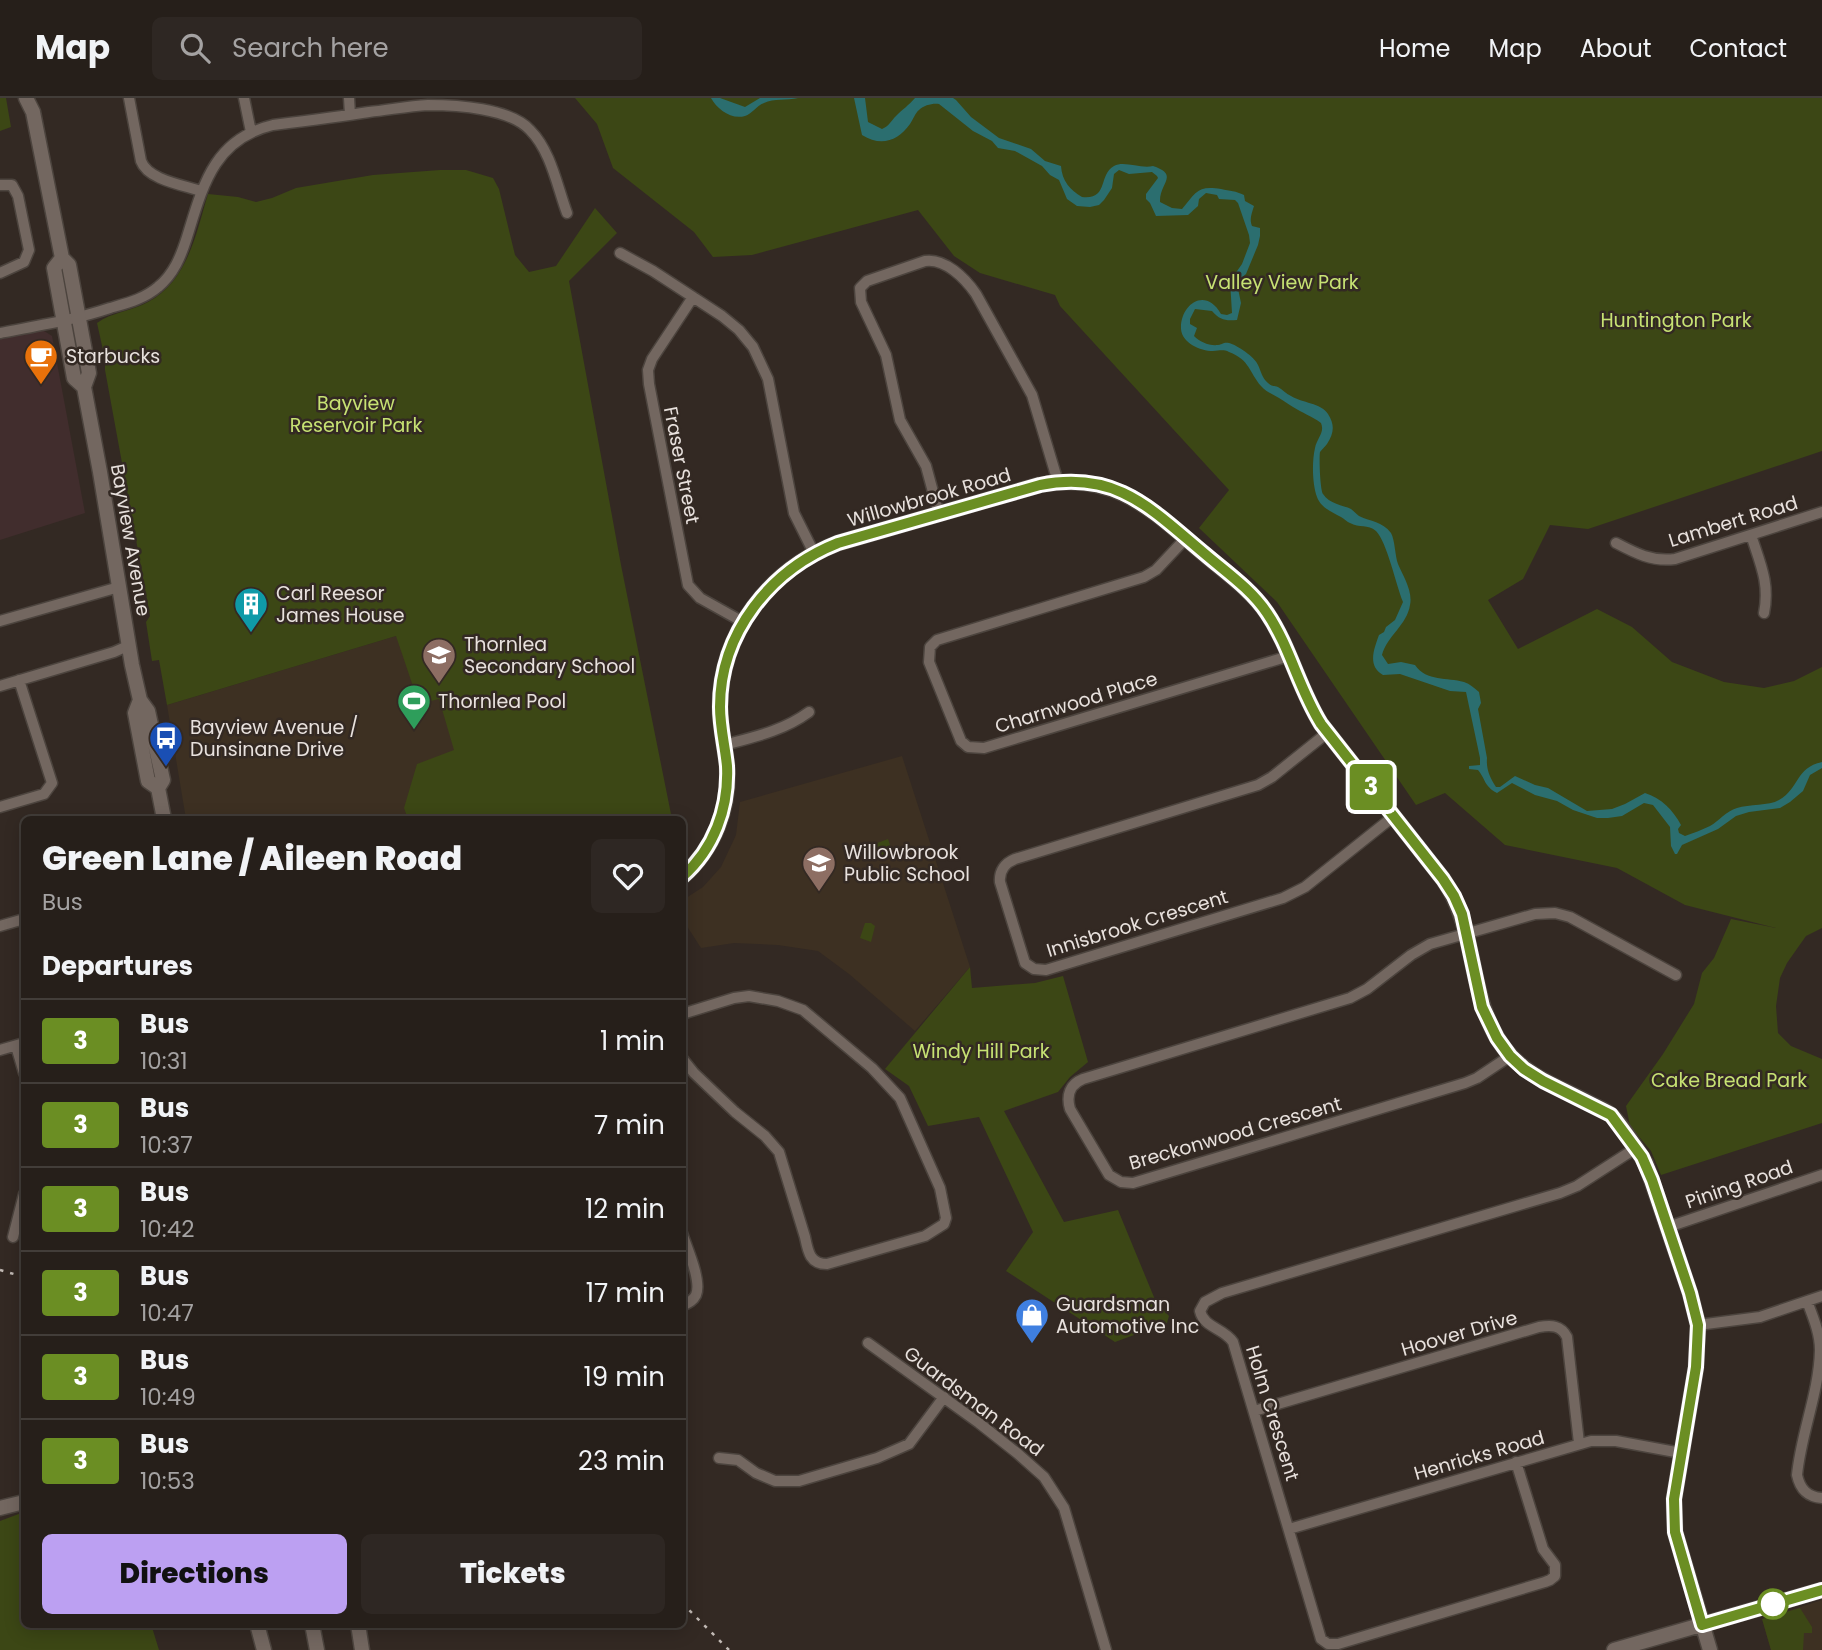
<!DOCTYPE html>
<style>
:root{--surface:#261f1a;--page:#2e2723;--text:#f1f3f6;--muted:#a4a2a2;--line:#423d39;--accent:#bca0f2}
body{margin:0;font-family:Poppins,sans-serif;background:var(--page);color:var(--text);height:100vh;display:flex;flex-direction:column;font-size:26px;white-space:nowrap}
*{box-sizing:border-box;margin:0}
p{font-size:23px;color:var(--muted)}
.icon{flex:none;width:38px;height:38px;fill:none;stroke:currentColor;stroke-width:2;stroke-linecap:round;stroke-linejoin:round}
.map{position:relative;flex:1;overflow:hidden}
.panel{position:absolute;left:21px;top:718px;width:665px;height:812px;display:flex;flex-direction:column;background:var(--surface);border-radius:10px;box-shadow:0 4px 18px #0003,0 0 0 2px var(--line)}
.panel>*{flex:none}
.badge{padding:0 14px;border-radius:5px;font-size:24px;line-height:46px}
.map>.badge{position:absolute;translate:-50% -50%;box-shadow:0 0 0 4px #fff}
h2{padding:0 21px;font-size:26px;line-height:63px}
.round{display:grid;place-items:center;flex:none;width:74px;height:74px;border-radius:10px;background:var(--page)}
.headline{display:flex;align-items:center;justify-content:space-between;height:119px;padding:0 21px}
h1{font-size:33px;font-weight:800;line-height:52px}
.button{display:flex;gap:14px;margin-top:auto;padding:14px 21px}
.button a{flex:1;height:80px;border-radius:10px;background:var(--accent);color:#111;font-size:28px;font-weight:800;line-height:80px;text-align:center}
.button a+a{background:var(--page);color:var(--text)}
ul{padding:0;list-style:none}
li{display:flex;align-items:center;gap:21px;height:84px;padding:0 21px;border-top:2px solid var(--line)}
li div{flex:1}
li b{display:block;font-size:26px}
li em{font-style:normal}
li .badge{min-width:77px;font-weight:700;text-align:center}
header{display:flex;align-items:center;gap:42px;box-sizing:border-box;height:98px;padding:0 35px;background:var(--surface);border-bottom:2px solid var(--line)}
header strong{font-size:33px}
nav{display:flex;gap:38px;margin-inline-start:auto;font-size:24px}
.search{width:490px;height:63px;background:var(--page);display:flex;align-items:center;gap:18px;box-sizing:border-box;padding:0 24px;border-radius:10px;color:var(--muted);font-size:26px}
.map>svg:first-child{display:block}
.commercial{fill:#412d2d}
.education{fill:#3d3022}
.green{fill:#3c4715}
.water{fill:#2b6e6f}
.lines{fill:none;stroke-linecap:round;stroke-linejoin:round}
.street-casing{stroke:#4c443e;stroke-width:13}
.secondary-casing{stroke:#4c443e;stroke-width:17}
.street{stroke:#736760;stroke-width:10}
.secondary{stroke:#736760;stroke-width:14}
.rail{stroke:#c1b9b4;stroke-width:2.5;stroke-dasharray:3.5 7;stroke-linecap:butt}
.line-casing{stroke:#fff;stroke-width:16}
.line{stroke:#6b8e23;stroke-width:10}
.stop-dot{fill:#fff;stroke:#6b8e23;stroke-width:3.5}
.labels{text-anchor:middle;stroke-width:5;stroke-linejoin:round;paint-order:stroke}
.park-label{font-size:19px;fill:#c7e273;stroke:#332923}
.poi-label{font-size:19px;fill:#e8e1dd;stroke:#332923;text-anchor:start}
.street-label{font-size:19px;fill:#e8e1dd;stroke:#332923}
</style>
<header>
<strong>Map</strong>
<div class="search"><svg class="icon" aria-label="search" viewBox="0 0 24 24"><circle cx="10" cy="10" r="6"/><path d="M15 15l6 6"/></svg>Search here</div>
<nav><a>Home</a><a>Map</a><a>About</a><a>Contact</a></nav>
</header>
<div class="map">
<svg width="1822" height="1552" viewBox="0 0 1822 1552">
<rect width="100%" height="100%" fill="#332923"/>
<path class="commercial" d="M41,231l11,7 33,177 -85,27v-202z"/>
<path class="education" d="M396,538l276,183h-486l-19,-114z
M902,658l68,211 -55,64 -66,-57 -31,-23 -40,-6 -44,-2 -33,5 -18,-28v-20l20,-13 18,-20 15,-32 4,-33z
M1822,1502v50h-51l-9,-31z"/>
<path class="green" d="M0,0h6l5,29 -11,4z
M575,0h1247v353l-234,78 -38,-4 -27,54 -35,21 30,49 79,-40 35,18 40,35 52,20 40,6 30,-7 28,-14v261l-16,8 -19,27 -7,15 -4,28 2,27 13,13 31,13v64l-161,52 -10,-24 -21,-25 -4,-20 37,-52 31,-50 8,-31 12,-15 17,-39 45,9 -91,-23 -68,-37 -112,-23 -60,-52 -29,12 -139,-203 -78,-74 30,-38 -169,-184 -5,-11 -75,-22 -26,-17 -36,-46 -166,45 -39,2 -19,-25 -81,-64 -16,-44z
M440,72h26l27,8 6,11 16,66 14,17 27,-6 39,-58 22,25 -48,48 52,284 51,254h-264l-4,-11 13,-44 37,-14 -15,-51 -20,5 -23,-68 -229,69 -8,-45 -7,1 -6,-39 4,-6 -45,-246v-11l-8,-36c15,-11 35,-12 51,-21 40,-21 48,-69 60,-108l30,3 18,5 16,-4 24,-10 77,-13z
M888,741l4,12 -23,9 -5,-12z
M865,825h6l4,3 -4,16 -11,-4z
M970,869l2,21 63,-5 28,-7 25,86 -18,15 -12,15 -54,19 60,111 54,-12 38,92 13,14 -2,7 -52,19 -109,-71 27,-39 -54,-115 -51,9 -19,-40 -24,-17z
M24,1414v112h127l8,26h-159v-129z
M1800,1510l12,19v6h-8l-1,17h-32l-9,-31z"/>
<path class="water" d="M711,0h9l25,9 15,-9h38c-11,3 -24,0 -34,5 -8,3 -12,11 -19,13 -14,4 -28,-7 -34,-18z
M854,0h11l3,24 14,7c7,-3 9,-8 14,-13 7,-7 12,-10 19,-18h38l3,2 15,17 28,21 32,11 14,12 16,5c1,15 9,24 21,31 27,3 16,-22 32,-31 10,-6 26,3 39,0 27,9 6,17 7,36l12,6 10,1c14,-17 16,-24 39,-20 9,2 15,2 23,6l1,6 9,5c-2,7 -5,13 -2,20l8,2v8l-2,9 -12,29 -7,6 -2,4 4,19 -4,17c-12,1 -17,0 -25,-9l-17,-2 -5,10v5l7,4 -3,8c6,6 15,10 24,9 6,-1 5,-3 11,-2 8,2 26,14 29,22 3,6 4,13 10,18 4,4 5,2 10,4 4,2 8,7 13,9 11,7 30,7 37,18 7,11 6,19 -1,30 -2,3 -5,5 -7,8 -1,5 0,37 3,42 6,10 20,11 28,15 3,2 5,5 8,7 12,6 23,5 32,17 4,7 4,23 7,31 5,12 15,27 12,41 -3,20 -23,31 -28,50l6,9 13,-2 14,3c12,17 32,12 49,17 6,2 10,6 15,10l2,11 -3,6 9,49c-1,11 3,20 9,29h4l15,-11 20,9 13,3 39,23 25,-2 13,-5 20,-11c16,5 28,17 36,32l-3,4 1,4 6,3c8,-3 17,-6 25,-10 9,-5 16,-15 27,-18 12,-4 32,-2 42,-8 21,-12 16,-32 43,-38v6l-12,7 -7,16 -13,11 -10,6 -31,4 -13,4 -18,13 -36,16 -5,9h-2l-4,-8 -1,-19 -17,-22 -9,-2 -22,13 -14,2h-11l-24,-8 -16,-9 -22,-6 -23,-12 -15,10c-13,-7 -11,-13 -19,-23l-9,-1v-3l11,-1v-7l-14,-66 -16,-1 -50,-17 -17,1c-16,-9 -9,-26 -4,-40l5,-3 2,-5 9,-7 8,-18c-7,-17 -16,-60 -27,-71 -8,-7 -17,-3 -26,-8 -3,-1 -5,-4 -9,-6 -9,-5 -20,-9 -24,-20 -5,-14 -5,-36 -2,-49 2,-10 10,-15 6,-25 -9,-7 -19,-10 -28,-16 -5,-3 -9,-6 -14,-9 -6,-4 -13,-6 -18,-12 -12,-14 -11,-26 -32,-34 -6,-3 -10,-1 -16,-1 -13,0 -31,-8 -32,-22 -1,-24 24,-43 40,-15l6,1 5,-2 -2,-32 12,-17 8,-21 -1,-8 -11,-32 -3,-3 -16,-1 -2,-4 -11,-2 -7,6 -1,7 -10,9 -32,1 -6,-13 -4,-4v-5l12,-16 -1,-2 -5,-4 -23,2 -10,-4 -5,4 -2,14 -8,12 -5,5 -9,2 -13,-1 -10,-7 -8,-19 -9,-5 -8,-9 -27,-15 -17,-3 -6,-7 -19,-10 -34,-27c-6,-1 -15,1 -20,6 -4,3 -6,10 -9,14 -12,17 -29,23 -48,11z"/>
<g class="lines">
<g class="street-casing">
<path id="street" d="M129,0l12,63c7,19 42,24 60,30
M244,0l7,34
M349,0l1,17
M0,87h12l6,11 11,54 -5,12 -24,11
M620,155l33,18 69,45 17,14 14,17 15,32 26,134 20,40
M693,199l-41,62 -4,11 1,14 39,201 12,13 43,24
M0,235c37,-7 74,-13 110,-25 17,-5 34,-9 48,-21 16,-13 23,-31 29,-50 16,-52 27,-98 86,-112 32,-4 64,-8 96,-13 20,-2 39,-6 59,-7 28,0 82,3 102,25 21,21 27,56 37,83
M939,416l-13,-48 -26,-46 -14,-65 -25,-53 -1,-14 7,-7 58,-20c20,-3 40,17 51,33l56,101 26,87
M1751,437c9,28 19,48 13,78
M1186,440l-30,32 -12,7 -207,63 -7,7 -1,15 32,79 7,6 16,1 305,-92
M1616,445c19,10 36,19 59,16l147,-47
M0,523l119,-34
M0,588l114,-34 16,-7
M1327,635l-55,44 -14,8 -243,74c-10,4 -16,12 -15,23l25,81 9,6 12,1 237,-72 22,-11 89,-71
M724,647c30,-8 59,-14 85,-33
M0,709l44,-13 8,-11 -33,-103
M0,828l24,-7
M682,916l52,-16 15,-2 29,5 25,9 69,58 28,30 40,90 6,30 -2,6 -19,12 -98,28c-17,0 -19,-12 -22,-27l-26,-85 -14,-16 -30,-24 -41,-39 -12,-15
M16,948l8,27
M0,952l24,-7
M1510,958l-33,22 -12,5 -332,100 -12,-1 -12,-7 -39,-66c-4,-14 0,-25 13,-30l267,-81 17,-9 44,-34 19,-11 105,-30 20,-1 15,4 106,58
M1668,1129l154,-52
M682,1135c5,15 20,48 14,62 -3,6 -8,8 -14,11
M13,1139l11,-43
M1807,1203c6,16 13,32 13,49 -1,43 -19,83 -23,125 3,14 10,22 25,23
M1698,1227l62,-8 62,-21
M868,1245l111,80 38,30 27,24 20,31 42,142
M1254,1313l285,-84c12,-2 22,-2 28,10l12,106
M719,1360l19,2 18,13 19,8h24l78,-23 32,-14 35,-47
M1516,1364l27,87 12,16v11l-5,4 -5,2 -207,62h-10l-7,-5 -88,-297c-9,-14 -29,-14 -33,-31l5,-9 17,-9 338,-100 17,-7 59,-38
M1289,1431l302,-88h25l65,12"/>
</g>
<g class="secondary-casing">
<path id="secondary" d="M26,0l7,14 29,146 7,7 20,108 -5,14 16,85 32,193 8,35 8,11 15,69 -5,8 6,31
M62,160l-8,10 20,110 10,9
M140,602l-5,13 13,68 10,7
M682,779c32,-28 48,-69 45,-111 -2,-20 -7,-39 -7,-59 0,-74 50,-138 118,-164l201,-58c78,-15 115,27 170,73 20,17 43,33 58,55 23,34 32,76 54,111l122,155c36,52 23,118 61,169 21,28 55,39 85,55 7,4 17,7 23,13 11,10 26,35 34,48l44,129 8,32 -2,42 -22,132 1,33 35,118
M0,1410l24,-6
M257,1526l7,26
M312,1526l5,26
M358,1526l4,26
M1614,1552l208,-60"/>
</g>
<use href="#street" class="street"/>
<use href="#secondary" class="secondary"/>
<path class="rail" d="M0,1172l24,7
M682,1505l47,47"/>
</g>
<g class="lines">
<g class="line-casing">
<path id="line" d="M682,779c32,-28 47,-69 45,-111 -2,-20 -7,-39 -7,-59 0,-74 50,-137 118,-164l202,-58c77,-15 111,24 165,69 21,18 46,35 62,59 23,34 32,76 54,111l122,155 11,17 8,18 20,93 15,31 13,18 14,13 19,12 68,34 31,42 10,23 38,113 8,32 -2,42 -22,132 1,33 27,93 120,-35"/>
</g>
<use href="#line" class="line"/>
</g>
<defs>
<g id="cafe-pin" transform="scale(1.75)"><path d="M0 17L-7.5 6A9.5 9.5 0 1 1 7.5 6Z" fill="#e8710a" stroke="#332923"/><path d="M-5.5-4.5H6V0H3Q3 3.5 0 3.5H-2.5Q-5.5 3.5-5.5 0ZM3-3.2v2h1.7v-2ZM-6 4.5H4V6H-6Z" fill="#fff"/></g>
<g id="building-pin" transform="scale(1.75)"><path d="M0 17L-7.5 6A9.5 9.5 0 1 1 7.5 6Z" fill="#0f9aa8" stroke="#332923"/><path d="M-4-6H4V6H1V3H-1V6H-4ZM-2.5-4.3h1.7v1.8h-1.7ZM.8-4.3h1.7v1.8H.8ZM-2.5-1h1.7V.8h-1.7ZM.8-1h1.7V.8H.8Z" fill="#fff"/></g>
<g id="school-pin" transform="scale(1.75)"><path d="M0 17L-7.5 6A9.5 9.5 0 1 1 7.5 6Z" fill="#8d6e63" stroke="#332923"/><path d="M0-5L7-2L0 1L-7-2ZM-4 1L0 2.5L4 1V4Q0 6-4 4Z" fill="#fff"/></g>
<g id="stadium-pin" transform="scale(1.75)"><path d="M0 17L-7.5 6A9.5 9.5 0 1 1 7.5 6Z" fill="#2e9e5b" stroke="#332923"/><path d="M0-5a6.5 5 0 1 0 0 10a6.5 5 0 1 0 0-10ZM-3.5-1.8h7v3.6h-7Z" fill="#fff"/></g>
<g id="bus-pin" transform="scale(1.75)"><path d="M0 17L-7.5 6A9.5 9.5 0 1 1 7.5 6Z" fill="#1a4fb4" stroke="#332923"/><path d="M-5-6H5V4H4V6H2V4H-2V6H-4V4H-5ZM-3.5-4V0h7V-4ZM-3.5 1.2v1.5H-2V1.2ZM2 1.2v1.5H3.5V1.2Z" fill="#fff"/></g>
<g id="shop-pin" transform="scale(1.75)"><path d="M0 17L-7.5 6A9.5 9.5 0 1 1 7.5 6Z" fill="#3f7fe0" stroke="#332923"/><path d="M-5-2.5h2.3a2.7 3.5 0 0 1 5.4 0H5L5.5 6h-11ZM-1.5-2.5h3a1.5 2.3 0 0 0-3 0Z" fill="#fff"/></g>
</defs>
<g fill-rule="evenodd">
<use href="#cafe-pin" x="41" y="258"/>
<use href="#building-pin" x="251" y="506"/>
<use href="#school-pin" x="439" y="557"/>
<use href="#stadium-pin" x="414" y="603"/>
<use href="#bus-pin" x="166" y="640"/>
<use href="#school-pin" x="819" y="765"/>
<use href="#shop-pin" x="1032" y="1217"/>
</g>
<circle class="stop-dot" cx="1773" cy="1506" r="14"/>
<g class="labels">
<g class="park-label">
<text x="1282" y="191">Valley View Park</text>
<text x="1676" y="229">Huntington Park</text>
<text x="356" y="312">Bayview<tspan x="356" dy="22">Reservoir Park</tspan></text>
<text x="981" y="960">Windy Hill Park</text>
<text x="1729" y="989">Cake Bread Park</text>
</g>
<g class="poi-label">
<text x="66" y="265">Starbucks</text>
<text x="276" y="502">Carl Reesor<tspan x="276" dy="22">James House</tspan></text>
<text x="464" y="553">Thornlea<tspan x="464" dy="22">Secondary School</tspan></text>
<text x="438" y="610">Thornlea Pool</text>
<text x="190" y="636">Bayview Avenue /<tspan x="190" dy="22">Dunsinane Drive</tspan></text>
<text x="844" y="761">Willowbrook<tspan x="844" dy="22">Public School</tspan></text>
<text x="1056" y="1213">Guardsman<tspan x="1056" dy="22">Automotive Inc</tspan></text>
</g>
<g class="street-label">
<text transform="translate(682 367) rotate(79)" y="7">Fraser Street</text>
<text transform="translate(929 399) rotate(-16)" y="7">Willowbrook Road</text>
<text transform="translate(1733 423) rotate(-17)" y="7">Lambert Road</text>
<text transform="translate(131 442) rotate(80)" y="7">Bayview Avenue</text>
<text transform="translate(1076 604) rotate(-17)" y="7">Charnwood Place</text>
<text transform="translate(1137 825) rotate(-17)" y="7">Innisbrook Crescent</text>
<text transform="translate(1235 1035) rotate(-16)" y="7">Breckonwood Crescent</text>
<text transform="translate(1739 1086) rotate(-19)" y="7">Pining Road</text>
<text transform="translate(1459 1235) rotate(-16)" y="7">Hoover Drive</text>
<text transform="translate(974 1303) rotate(37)" y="7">Guardsman Road</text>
<text transform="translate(1273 1315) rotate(73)" y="7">Holm Crescent</text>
<text transform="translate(1479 1357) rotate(-16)" y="7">Henricks Road</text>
</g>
</g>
</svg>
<b class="badge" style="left:1371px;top:689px;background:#6b8e23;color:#fff">3</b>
<section class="panel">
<div class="headline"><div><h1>Green Lane / Aileen Road</h1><p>Bus</p></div><a class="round"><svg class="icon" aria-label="heart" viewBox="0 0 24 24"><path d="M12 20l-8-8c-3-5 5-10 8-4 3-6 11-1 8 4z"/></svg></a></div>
<h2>Departures</h2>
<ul>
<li><span class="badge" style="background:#6b8e23;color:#fff">3</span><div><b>Bus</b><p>10:31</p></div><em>1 min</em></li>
<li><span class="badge" style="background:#6b8e23;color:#fff">3</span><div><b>Bus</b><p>10:37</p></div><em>7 min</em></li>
<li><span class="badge" style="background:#6b8e23;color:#fff">3</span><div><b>Bus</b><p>10:42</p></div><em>12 min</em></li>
<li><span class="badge" style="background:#6b8e23;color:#fff">3</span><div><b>Bus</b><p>10:47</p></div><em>17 min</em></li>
<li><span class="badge" style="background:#6b8e23;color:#fff">3</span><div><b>Bus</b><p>10:49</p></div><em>19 min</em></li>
<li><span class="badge" style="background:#6b8e23;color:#fff">3</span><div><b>Bus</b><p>10:53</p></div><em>23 min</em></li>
</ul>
<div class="button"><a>Directions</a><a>Tickets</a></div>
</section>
</div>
